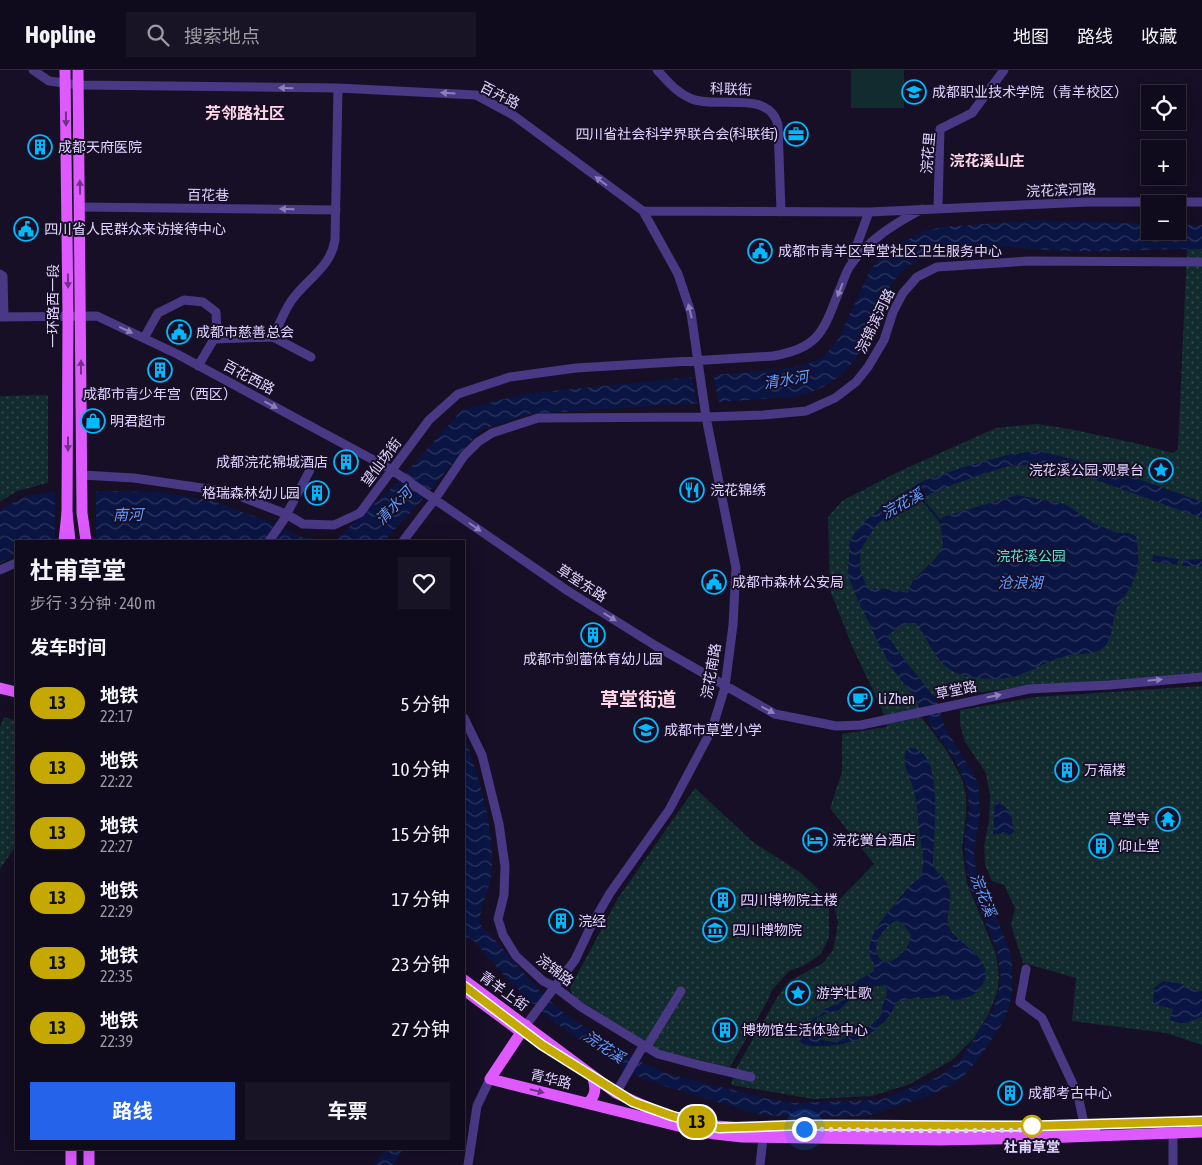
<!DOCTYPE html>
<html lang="zh">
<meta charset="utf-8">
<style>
:root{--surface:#100b1c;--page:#191425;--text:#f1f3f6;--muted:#9c9ba3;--line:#302b3b;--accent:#2563eb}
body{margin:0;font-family:"Asap Condensed","Noto Sans SC",sans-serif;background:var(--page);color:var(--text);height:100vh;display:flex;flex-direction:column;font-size:19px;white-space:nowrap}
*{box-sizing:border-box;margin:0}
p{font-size:16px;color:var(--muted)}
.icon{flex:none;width:28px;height:28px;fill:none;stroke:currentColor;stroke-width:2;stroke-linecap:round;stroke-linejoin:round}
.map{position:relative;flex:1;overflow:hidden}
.side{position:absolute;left:15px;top:470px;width:450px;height:610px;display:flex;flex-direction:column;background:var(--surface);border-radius:0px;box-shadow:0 5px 20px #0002,0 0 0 1px var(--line)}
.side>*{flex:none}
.badge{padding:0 10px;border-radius:16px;font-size:18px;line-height:32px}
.tools{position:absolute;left:1141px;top:15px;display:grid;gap:10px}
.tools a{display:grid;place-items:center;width:45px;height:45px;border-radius:0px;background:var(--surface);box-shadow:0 5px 20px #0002,0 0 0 1px var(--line);font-size:25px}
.you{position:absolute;width:25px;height:25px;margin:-12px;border:4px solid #fff;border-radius:50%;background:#1a73e8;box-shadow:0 0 0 8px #1a73e833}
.map>.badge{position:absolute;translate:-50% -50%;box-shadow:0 0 0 2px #fff}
h2{padding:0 15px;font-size:19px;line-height:45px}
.round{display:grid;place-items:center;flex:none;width:52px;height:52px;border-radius:0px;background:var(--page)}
.head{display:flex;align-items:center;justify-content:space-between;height:85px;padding:0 15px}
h1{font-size:24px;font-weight:700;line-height:38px}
.cta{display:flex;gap:10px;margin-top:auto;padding:10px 15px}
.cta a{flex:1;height:58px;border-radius:0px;background:var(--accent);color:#fff;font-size:20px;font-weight:700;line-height:58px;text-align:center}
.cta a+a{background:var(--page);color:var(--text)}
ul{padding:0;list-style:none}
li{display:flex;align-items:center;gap:15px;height:65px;padding:0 15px}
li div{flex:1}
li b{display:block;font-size:19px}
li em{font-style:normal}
li .badge{min-width:55px;font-weight:700;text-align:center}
header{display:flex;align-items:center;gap:30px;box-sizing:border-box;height:70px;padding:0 25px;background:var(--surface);border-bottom:1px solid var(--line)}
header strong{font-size:24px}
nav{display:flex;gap:28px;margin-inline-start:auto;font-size:18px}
.search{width:350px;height:45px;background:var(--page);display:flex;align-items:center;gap:12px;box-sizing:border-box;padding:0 18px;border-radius:0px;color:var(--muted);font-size:19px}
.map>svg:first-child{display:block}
.grass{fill:#122b2f}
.park{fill:url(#park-dots)}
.water{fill:url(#water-waves);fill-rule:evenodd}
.pier{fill:#160f25}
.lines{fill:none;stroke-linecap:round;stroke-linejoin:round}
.stream{stroke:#0a1543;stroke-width:2}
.minor{stroke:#493985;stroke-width:9}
.major{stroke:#de5aff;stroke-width:11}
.major-bridge{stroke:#de5aff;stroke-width:11}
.oneway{fill:#8d7ebc}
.oneway2{fill:#703187}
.line-casing{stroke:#fff;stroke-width:11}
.line{stroke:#c5a900;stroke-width:8}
.walk{stroke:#e0d3ff;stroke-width:5;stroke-dasharray:0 9}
.stop-dot{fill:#fff;stroke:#c5a900;stroke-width:2.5}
.labels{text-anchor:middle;stroke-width:4;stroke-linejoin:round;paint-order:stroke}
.street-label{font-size:14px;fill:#e0d3ff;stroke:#160f25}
.poi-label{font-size:14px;fill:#e0d3ff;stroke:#160f25;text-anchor:start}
.park-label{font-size:14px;fill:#5de1d6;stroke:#160f25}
.stop-label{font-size:14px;font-weight:bold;fill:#e0d3ff;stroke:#160f25}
.neighbourhood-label{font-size:15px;font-weight:bold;fill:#ffd5e8;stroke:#160f25}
.water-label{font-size:15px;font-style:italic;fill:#619bff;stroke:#160f25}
.quarter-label{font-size:16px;font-weight:bold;fill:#ffd5e8;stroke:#160f25}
.district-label{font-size:19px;font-weight:bold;fill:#ffd5e8;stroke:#160f25}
</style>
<header>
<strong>Hopline</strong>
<div class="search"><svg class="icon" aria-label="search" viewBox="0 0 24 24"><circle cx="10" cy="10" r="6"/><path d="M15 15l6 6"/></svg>搜索地点</div>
<nav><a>地图</a><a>路线</a><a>收藏</a></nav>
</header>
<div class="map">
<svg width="1202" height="1095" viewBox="0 0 1202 1095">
<defs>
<pattern id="park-dots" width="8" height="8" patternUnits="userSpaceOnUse" patternTransform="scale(1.25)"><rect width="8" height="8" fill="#122b2f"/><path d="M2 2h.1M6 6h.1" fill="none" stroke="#34494e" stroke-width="1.8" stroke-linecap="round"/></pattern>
<pattern id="water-waves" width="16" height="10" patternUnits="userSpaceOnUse" patternTransform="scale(1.25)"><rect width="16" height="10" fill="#0a1543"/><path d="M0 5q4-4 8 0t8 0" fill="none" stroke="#2d365f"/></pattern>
</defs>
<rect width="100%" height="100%" fill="#160f25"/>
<path class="grass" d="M851,0h53v38h-53z"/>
<path class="park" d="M1187,179h15v425l-179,13 -73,9 -32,8 4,14 25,33 14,26 5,17v20l-4,35 5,34 29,71 3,24 -2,15 -9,22 -14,23 -22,22 -42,24 -38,12 -58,3 -83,-14 4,-15 43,-74 11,-15 34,-18 10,-13 5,-27 -4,-18 40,-41 -44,-56 12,-36v-38l45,-7 -3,-13 -32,-68 -22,-56 -2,-73 14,-16 58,-30 96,-43 41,-4 33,5 65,14 38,10 5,-4z
M48,325v88l-31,8 -17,11v-106z
M1202,616v359l-36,-12 -94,-12 4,-43 -53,-15 -12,-38 4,-17 -11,-23 -12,-4 -7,-16 -1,-19 5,-25 1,-25 -4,-23 -21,-31 -5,-18v-14l76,-13z
M4,647l12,4v125l-16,23v-142z
M695,718l58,54 48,31 16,15 12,21v28l-8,17 -16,11 -16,6 -17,19 -5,12 -37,65 -71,-16 -86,-55 -3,-8 48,-90z"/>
<path class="water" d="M1036,150l114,4v7h28v-6h24v24c-43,0 -86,3 -129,2 -43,0 -110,-14 -149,6 -40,19 -44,53 -60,88 -12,26 -42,48 -71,52l-262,17 -50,16 -61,72 -36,39h-368v14l-16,8v-53l26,-14 27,-4 63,-1 44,1 53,9 59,22 30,14 10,2h24l58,-53 68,-76 61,-16 169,-17 98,-9 21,-5 12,-6 15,-17 32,-70 12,-14 12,-9 30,-16 19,-4z
M1037,381c57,11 111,31 165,51v16l-139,-50 -27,-3h-23l-34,10 -40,15 -49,23 -14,12 -12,19 -4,9v17l8,19h23l17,4 5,-13 22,-21 8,-13 -3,-25 3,-4 74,-22 48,9 30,20 22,9h11l8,3c4,22 4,36 -8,55 -4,7 -9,12 -12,19 -4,12 -3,27 -11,36 -9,10 -25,7 -36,9 -18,4 -33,14 -50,20 -15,6 -48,5 -63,-2 -21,-10 -27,-33 -40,-50 -12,-1 -18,5 -28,12l11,18 37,46 9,29 33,54 2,32 -6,35 1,16 5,17 21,46 11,31v30l-2,14 -5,16 -23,35 -15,19 -10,9 -25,13 -65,21 -71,1 -39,-3 -102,-31 -14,-5 -19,-10 -68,-46 -44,-40 -35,-40 -5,-4 -6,-1v-58l1,-8 -1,-14v-122c13,39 28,82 28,123 0,7 0,15 -2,23 -2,13 -13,31 -9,44 2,4 5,6 8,8l44,51 21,21 14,11 73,46 28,12 23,6 69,17 32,6 87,-3 60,-24 21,-17 31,-48 6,-16 3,-17 -4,-28 -29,-68 -4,-41 5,-32 -1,-19 -14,-32 -25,-35 -11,-21 -26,-34 -11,-20 -25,-52 -8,-21 2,-35 11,-15 24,-21 38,-23 41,-14 47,-13z
M1153,485l25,4 -1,6 -25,-4z
M1202,489v7h-20l2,-6z
M911,678c36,4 21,93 22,117 5,12 16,13 17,29 2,13 -7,24 1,37 2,4 8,7 11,11 15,13 33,26 18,47 -7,8 -17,11 -28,11l-5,-5 -26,4 -2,-2 -23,5c-9,30 -46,45 -75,44 -9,0 -15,1 -22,-5l-1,-9 27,-23 14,-6 6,-5 9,-15 20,-12v-7c-14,-20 8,-45 21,-60 5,-6 10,-13 15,-18 5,-5 11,-7 12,-14 3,-12 0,-23 -2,-35 -2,-16 -2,-33 -7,-49 -3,-12 -12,-25 -7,-37zM897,850l5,3 9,12c-1,8 -3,11 -8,17 -24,29 -43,-12 -6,-32zM875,916h10c4,6 1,11 -2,18 -1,3 -1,8 -2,11 -7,12 -41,30 -55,26 -7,-2 -11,-11 -12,-18l3,-5 13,-6 9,-2 19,-18z
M995,731c18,9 16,13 19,31l-5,3 -5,-3 -10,3 -1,-2z
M1163,911l19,3 3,4 10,1 2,3 5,-1v26l-19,7 -13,-4 3,-11 -20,-5 1,-16z
M387,1079h17l-11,16h-20z"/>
<path class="pier" d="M713,303l6,31 -21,1 -7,-30z
M96,419v52h-41v-51z"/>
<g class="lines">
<path class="stream" d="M920,427l21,25"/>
<path class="minor" d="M33,0l16,11 30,4 259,3 138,7 37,20 130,96 35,63 13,39 15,104 30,151 -3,57 -8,62 -13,42 -43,81 -59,83 -19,33 -16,34 -49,65
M657,0c11,12 20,23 35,29 26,10 77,-10 86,26l3,87
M80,137l256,3
M938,137l2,-78 32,-16 32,-43
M643,141l226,1 219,-10h114
M852,188l17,-46
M0,204l3,2 1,41
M0,247l97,-1 80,38 215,116 176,121 88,55 119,68 61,12 25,-1 168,-36 80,-4 93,-8
M273,267l38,20
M144,268l14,-25 26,-13 19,2 13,10 1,22 -19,32
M214,269l59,-2c7,-13 12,-30 22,-41 15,-19 36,-30 40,-56l3,-152
M82,405l52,3 95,14 57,22 17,10 31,1 26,-12 69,-93 29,-26 52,-17 66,-9 197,-12c46,-8 50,-24 66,-65 4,-8 6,-18 11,-25 18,-26 44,-42 72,-57
M269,471l14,-20 27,-51
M403,471l32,-42 29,-43 14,-14 14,-9 46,-15 168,-1 57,-2 43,-4 29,-13 21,-16 12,-15 16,-27 9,-28 10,-19 14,-16 20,-10 91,-6 174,1
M0,500l16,-7
M464,648l18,37 17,69 6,42 -1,29 -6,24 5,16 13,21 27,25 12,6 26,20 77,47 41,11 52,12
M1026,899l-6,33 22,16 36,77 7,34
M646,978l35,-57
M616,1023l27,-47
M1173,1063v32
M468,1095l9,-59 13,-27
M760,1095l3,-27"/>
<path class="major" d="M78,0l4,443 4,28
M64,471l3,-28 1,-197 -3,-246
M0,618l16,4
M464,910l152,113 53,24
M467,922l54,40
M526,955l-36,54 200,50 25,5 27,3 198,3 103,-2 159,-6
M588,1033c8,-8 8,-14 5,-25
M694,1052l22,4 29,2 196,3 154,-3
M71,1079v16
M89,1079v16"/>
<path class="major-bridge" d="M67,443l3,28"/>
</g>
<defs><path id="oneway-solid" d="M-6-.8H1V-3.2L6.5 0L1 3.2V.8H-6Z" transform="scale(1.25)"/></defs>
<g class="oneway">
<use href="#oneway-solid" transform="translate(286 18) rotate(-179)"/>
<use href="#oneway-solid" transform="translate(448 23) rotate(-177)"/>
<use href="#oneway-solid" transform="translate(601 111) rotate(-143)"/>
<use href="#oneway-solid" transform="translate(287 139) rotate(-179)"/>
<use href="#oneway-solid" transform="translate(840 220) rotate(111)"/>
<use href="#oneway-solid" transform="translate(690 241) rotate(-104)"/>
<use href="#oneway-solid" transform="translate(126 260) rotate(25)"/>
<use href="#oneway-solid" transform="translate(271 335) rotate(28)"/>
<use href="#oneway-solid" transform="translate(475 457) rotate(35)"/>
<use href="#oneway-solid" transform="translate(610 547) rotate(32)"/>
<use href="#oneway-solid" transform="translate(1155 610) rotate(-6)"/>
<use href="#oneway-solid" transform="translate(994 626) rotate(-11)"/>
<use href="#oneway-solid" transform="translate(768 640) rotate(28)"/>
</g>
<g class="oneway2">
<use href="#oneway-solid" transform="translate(66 49) rotate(89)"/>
<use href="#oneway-solid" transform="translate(80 117) rotate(-91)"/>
<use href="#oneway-solid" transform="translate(68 211) rotate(89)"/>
<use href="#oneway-solid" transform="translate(81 297) rotate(-90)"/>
<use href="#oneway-solid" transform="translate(68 374) rotate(90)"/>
<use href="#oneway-solid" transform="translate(537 1021) rotate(14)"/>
</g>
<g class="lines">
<g class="line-casing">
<path id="line" d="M464,916l78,59 91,57 39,14 47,12 84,-3 229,1 170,-5"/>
</g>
<use href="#line" class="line"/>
<path class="walk" d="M804,1059l137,2 89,-1 2,-4"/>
</g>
<defs>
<g id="university-ring" transform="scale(1.25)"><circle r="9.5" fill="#160f25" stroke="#00b9fe" stroke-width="1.5"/><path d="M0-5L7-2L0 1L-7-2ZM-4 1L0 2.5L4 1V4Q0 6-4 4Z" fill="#00b9fe"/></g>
<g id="office-ring" transform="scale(1.25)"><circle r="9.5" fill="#160f25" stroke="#00b9fe" stroke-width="1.5"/><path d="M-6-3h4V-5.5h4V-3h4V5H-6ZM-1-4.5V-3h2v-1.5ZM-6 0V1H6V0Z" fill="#00b9fe"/></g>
<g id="building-ring" transform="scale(1.25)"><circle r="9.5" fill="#160f25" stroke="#00b9fe" stroke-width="1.5"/><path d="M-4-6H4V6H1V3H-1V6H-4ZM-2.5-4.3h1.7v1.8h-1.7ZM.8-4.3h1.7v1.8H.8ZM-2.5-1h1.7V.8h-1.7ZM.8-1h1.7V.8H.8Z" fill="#00b9fe"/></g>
<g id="civic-ring" transform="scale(1.25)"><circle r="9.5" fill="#160f25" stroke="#00b9fe" stroke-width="1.5"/><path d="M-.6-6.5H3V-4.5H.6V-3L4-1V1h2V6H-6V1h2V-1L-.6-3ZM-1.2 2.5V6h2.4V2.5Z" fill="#00b9fe"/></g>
<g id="shop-ring" transform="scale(1.25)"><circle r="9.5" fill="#160f25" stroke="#00b9fe" stroke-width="1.5"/><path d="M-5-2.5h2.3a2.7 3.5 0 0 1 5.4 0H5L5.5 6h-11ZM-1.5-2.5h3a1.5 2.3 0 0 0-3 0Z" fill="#00b9fe"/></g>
<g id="sight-ring" transform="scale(1.25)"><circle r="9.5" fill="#160f25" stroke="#00b9fe" stroke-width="1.5"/><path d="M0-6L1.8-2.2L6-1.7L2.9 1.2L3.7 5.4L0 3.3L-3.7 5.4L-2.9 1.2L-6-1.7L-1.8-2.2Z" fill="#00b9fe"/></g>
<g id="restaurant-ring" transform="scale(1.25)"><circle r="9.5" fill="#160f25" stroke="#00b9fe" stroke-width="1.5"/><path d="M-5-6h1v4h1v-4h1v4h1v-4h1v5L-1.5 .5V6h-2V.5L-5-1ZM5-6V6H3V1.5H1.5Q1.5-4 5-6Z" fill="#00b9fe"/></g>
<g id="cafe-ring" transform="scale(1.25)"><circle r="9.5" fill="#160f25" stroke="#00b9fe" stroke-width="1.5"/><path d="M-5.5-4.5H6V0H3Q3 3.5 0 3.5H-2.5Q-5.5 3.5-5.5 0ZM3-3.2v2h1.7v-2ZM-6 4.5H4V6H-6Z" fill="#00b9fe"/></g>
<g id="school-ring" transform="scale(1.25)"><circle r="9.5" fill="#160f25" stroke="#00b9fe" stroke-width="1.5"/><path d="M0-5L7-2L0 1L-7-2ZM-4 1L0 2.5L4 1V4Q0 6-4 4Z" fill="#00b9fe"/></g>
<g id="temple-ring" transform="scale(1.25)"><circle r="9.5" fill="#160f25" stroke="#00b9fe" stroke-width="1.5"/><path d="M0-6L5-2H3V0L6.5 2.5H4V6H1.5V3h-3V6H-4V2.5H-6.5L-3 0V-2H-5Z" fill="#00b9fe"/></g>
<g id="hotel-ring" transform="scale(1.25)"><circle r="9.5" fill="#160f25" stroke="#00b9fe" stroke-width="1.5"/><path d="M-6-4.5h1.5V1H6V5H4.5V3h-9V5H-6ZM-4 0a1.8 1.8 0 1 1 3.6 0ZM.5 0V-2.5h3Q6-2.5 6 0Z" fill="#00b9fe"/></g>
<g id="museum-ring" transform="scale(1.25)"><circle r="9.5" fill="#160f25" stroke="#00b9fe" stroke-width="1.5"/><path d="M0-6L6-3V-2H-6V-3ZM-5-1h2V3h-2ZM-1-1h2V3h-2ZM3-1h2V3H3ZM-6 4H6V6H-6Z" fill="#00b9fe"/></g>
</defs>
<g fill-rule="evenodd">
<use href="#university-ring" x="914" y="22"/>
<use href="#office-ring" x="796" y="64"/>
<use href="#building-ring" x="40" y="77"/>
<use href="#civic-ring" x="26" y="159"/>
<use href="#civic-ring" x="760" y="181"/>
<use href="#civic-ring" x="179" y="262"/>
<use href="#building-ring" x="160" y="300"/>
<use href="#shop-ring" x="93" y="351"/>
<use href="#building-ring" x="346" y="392"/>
<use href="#sight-ring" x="1161" y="400"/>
<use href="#restaurant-ring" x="692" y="420"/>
<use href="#building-ring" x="317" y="423"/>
<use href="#civic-ring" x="714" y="512"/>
<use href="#building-ring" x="593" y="565"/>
<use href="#cafe-ring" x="860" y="629"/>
<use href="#school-ring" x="646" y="660"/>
<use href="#building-ring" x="1067" y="700"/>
<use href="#temple-ring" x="1168" y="749"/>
<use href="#hotel-ring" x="815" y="770"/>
<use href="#building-ring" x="1101" y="776"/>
<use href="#building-ring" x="723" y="830"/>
<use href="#building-ring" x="561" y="851"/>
<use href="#museum-ring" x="715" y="860"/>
<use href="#sight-ring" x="798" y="923"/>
<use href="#building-ring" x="725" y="960"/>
<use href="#building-ring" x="1010" y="1023"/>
</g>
<circle class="stop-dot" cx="1032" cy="1056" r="10"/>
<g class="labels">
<g class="street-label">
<text transform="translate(731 19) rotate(2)" y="5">科联街</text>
<text transform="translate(500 25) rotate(27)" y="5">百卉路</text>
<text transform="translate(928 83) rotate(-85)" y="5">浣花里</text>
<text transform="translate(1061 120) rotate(-2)" y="5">浣花滨河路</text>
<text transform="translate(208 125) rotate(1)" y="5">百花巷</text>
<text transform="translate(53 236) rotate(-90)" y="5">一环路西一段</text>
<text transform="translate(875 251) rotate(-64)" y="5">浣锦滨河路</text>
<text transform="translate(249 307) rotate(28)" y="5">百花西路</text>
<text transform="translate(381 392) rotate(-53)" y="5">望仙场街</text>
<text transform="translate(582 513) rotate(33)" y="5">草堂东路</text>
<text transform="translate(711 601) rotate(-80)" y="5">浣花南路</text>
<text transform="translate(956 620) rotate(-12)" y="5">草堂路</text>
<text transform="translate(555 900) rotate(37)" y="5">浣锦路</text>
<text transform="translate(504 921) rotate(36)" y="5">青羊上街</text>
<text transform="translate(551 1009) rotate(14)" y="5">青华路</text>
</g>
<g class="poi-label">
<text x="932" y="27">成都职业技术学院（青羊校区）</text>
<text x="778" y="69" text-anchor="end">四川省社会科学界联合会(科联街)</text>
<text x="58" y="82">成都天府医院</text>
<text x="44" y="164">四川省人民群众来访接待中心</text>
<text x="778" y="186">成都市青羊区草堂社区卫生服务中心</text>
<text x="196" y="267">成都市慈善总会</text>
<text x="160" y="329" text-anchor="middle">成都市青少年宫（西区）</text>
<text x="110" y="356">明君超市</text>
<text x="328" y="397" text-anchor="end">成都浣花锦城酒店</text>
<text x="1144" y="405" text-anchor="end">浣花溪公园-观景台</text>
<text x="710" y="425">浣花锦绣</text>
<text x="300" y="428" text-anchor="end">格瑞森林幼儿园</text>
<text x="732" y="517">成都市森林公安局</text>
<text x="593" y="594" text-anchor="middle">成都市剑蕾体育幼儿园</text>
<text x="878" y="634">Li Zhen</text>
<text x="664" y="665">成都市草堂小学</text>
<text x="1084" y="705">万福楼</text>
<text x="1150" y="754" text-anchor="end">草堂寺</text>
<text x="832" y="775">浣花黉台酒店</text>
<text x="1118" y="781">仰止堂</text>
<text x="740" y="835">四川博物院主楼</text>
<text x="578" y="856">浣经</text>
<text x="732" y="865">四川博物院</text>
<text x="816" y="928">游学壮歌</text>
<text x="742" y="965">博物馆生活体验中心</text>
<text x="1028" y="1028">成都考古中心</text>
</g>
<g class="park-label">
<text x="1031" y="491">浣花溪公园</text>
</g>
<g class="stop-label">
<text x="1032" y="1082">杜甫草堂</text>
</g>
<g class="neighbourhood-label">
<text x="987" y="96">浣花溪山庄</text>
</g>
<g class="water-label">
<text transform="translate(786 310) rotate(-9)" y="5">清水河</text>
<text transform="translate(902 434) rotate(-29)" y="5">浣花溪</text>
<text transform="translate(394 436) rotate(-46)" y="5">清水河</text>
<text transform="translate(128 445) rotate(-1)" y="5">南河</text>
<text x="1020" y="518">沧浪湖</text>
<text transform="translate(983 825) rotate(69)" y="5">浣花溪</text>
<text transform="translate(604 977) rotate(34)" y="5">浣花溪</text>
</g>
<g class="quarter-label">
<text x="245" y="49">芳邻路社区</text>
</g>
<g class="district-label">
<text x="638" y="636">草堂街道</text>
</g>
</g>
</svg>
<div class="tools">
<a><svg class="icon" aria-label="locate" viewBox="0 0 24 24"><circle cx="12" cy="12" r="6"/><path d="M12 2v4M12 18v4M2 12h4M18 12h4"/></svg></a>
<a>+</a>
<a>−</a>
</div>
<div class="you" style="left:804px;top:1059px"></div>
<b class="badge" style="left:697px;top:1052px;background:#c5a900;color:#111">13</b>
<section class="side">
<div class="head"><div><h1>杜甫草堂</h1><p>步行 · 3 分钟 · 240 m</p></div><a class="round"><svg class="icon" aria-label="heart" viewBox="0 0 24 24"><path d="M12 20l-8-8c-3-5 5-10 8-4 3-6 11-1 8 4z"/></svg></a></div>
<h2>发车时间</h2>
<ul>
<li><span class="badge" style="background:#c5a900;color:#111">13</span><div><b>地铁</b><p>22:17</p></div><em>5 分钟</em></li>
<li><span class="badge" style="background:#c5a900;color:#111">13</span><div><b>地铁</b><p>22:22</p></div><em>10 分钟</em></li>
<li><span class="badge" style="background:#c5a900;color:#111">13</span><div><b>地铁</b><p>22:27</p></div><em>15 分钟</em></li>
<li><span class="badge" style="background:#c5a900;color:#111">13</span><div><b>地铁</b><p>22:29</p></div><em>17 分钟</em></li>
<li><span class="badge" style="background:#c5a900;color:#111">13</span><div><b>地铁</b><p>22:35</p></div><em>23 分钟</em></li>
<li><span class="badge" style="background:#c5a900;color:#111">13</span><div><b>地铁</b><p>22:39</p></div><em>27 分钟</em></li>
</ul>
<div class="cta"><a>路线</a><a>车票</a></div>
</section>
</div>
